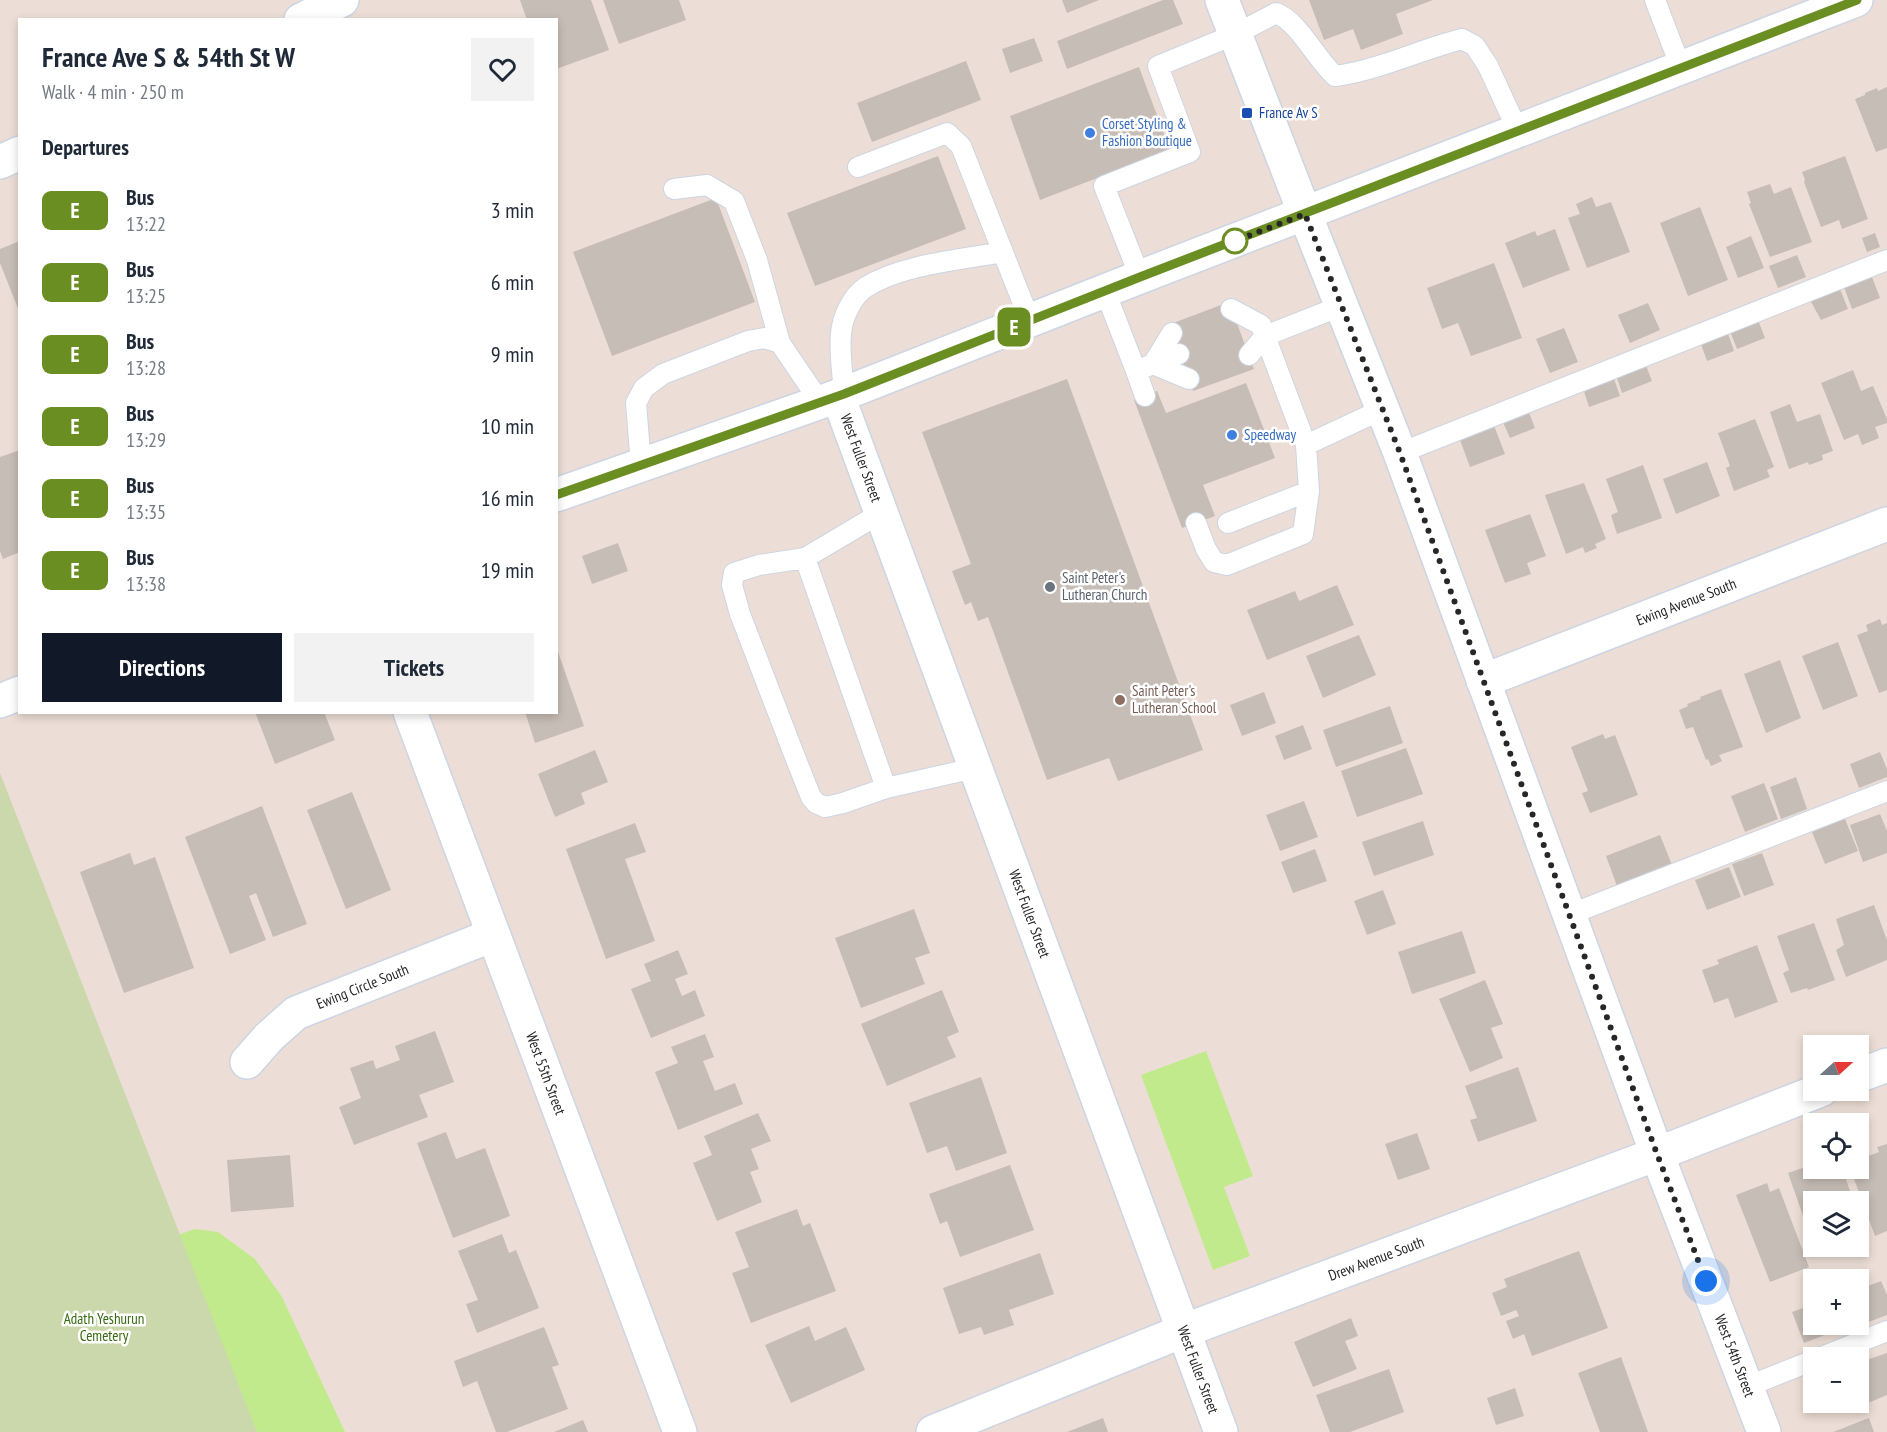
<!DOCTYPE html>
<meta charset="utf-8">
<style>
:root{--surface:#fff;--page:#f2f2f3;--text:#1f2937;--muted:#747a83;--accent:#111827}
body{margin:0;font-family:"PT Sans Narrow",sans-serif;background:var(--page);color:var(--text);height:100vh;display:flex;flex-direction:column;font-size:22px;white-space:nowrap}
*{box-sizing:border-box;margin:0}
p{font-size:20px;color:var(--muted)}
.icon{flex:none;width:33px;height:33px;fill:none;stroke:currentColor;stroke-width:2;stroke-linecap:round;stroke-linejoin:round}
.map{position:relative;flex:1;overflow:hidden}
.side{position:absolute;left:18px;top:18px;width:540px;height:696px;display:flex;flex-direction:column;background:var(--surface);border-radius:0px;box-shadow:0 3px 9px #0003}
.side>*{flex:none}
.badge{padding:0 12px;border-radius:9px;font-size:21px;line-height:39px}
.needle{width:39px;rotate:69deg}
.fabs{position:absolute;left:1803px;top:1035px;display:grid;gap:12px}
.fabs a{display:grid;place-items:center;width:66px;height:66px;border-radius:0px;background:var(--surface);box-shadow:0 3px 9px #0003;font-size:30px}
.you{position:absolute;width:30px;height:30px;margin:-15px;border:4px solid #fff;border-radius:50%;background:#1a73e8;box-shadow:0 0 0 9px #1a73e833}
.map>.badge{position:absolute;translate:-50% -50%;box-shadow:0 0 0 3px #fff}
h2{padding:0 24px;font-size:22px;line-height:54px}
.round{display:grid;place-items:center;flex:none;width:63px;height:63px;border-radius:0px;background:var(--page)}
.head{display:flex;align-items:center;justify-content:space-between;height:102px;padding:0 24px}
h1{font-size:28px;font-weight:600;line-height:45px}
.primary-button{display:flex;gap:12px;margin-top:auto;padding:12px 24px}
.primary-button a{flex:1;height:69px;border-radius:0px;background:var(--accent);color:#fff;font-size:24px;font-weight:600;line-height:69px;text-align:center}
.primary-button a+a{background:var(--page);color:var(--text)}
ul{padding:0;list-style:none}
li{display:flex;align-items:center;gap:18px;height:72px;padding:0 24px}
li div{flex:1}
li b{display:block;font-size:22px}
li em{font-style:normal}
li .badge{min-width:66px;font-weight:700;text-align:center}
.map>svg:first-child{display:block}
.green{fill:#c1ea8c}
.cemetery{fill:#cbd8ac}
.building{fill:#c6bdb6}
.lines{fill:none;stroke-linecap:round;stroke-linejoin:round}
.service-casing{stroke:#ccd5e3;stroke-width:22}
.minor-casing{stroke:#ccd5e3;stroke-width:36}
.tertiary-casing{stroke:#ccd5e3;stroke-width:36}
.secondary-casing{stroke:#ccd5e3;stroke-width:36}
.service{stroke:#fff;stroke-width:20}
.minor{stroke:#fff;stroke-width:33}
.tertiary{stroke:#fff;stroke-width:33}
.secondary{stroke:#fff;stroke-width:33}
.line-casing{stroke:#fff;stroke-width:14}
.line{stroke:#6b8e23;stroke-width:9}
.walk{stroke:#272727;stroke-width:6;stroke-dasharray:0 10.8}
.transit-dot{fill:#1a4fb4;stroke:#fff;stroke-width:2}
.shop-dot{fill:#3f7fe0;stroke:#fff;stroke-width:2}
.stop-dot{fill:#fff;stroke:#6b8e23;stroke-width:3}
.worship-dot{fill:#6b7280;stroke:#fff;stroke-width:2}
.education-dot{fill:#8d6e63;stroke:#fff;stroke-width:2}
.labels{text-anchor:middle;stroke-width:5;stroke-linejoin:round;paint-order:stroke}
.transit-label{font-size:15px;fill:#164399;stroke:#fff;text-anchor:start}
.shop-label{font-size:15px;fill:#366cbe;stroke:#fff;text-anchor:start}
.street-label{font-size:15px;fill:#272727;stroke:#fff}
.worship-label{font-size:15px;fill:#5b616d;stroke:#fff;text-anchor:start}
.education-label{font-size:15px;fill:#785e54;stroke:#fff;text-anchor:start}
.park-label{font-size:15px;fill:#386a11;stroke:#fff}
</style>
<div class="map">
<svg width="1887" height="1432" viewBox="0 0 1887 1432">
<rect width="100%" height="100%" fill="#ecded6"/>
<path class="green" d="M1206,1051l47,125 -29,11 26,69 -37,14 -72,-195z
M195,1229l23,3 37,27 27,38 63,135h-119l-51,-196z"/>
<path class="cemetery" d="M0,773l257,659h-257z"/>
<path class="building" d="M520,0h71l18,50 -53,19v-49h-29z
M603,0h76l7,20 -67,24z
M1062,0h37l-32,13z
M1163,0h10l10,24 -116,45 -10,-28z
M1309,0h124l-37,14 7,20 -42,16 -8,-21 -29,11z
M1034,38l9,23 -33,12 -8,-24z
M966,61l15,39 -109,42 -15,-39z
M1139,67l31,83 -130,50 -30,-84z
M1887,87v61l-11,4 -21,-53 10,-4v-2l12,-5 1,3z
M938,156l28,73 -151,57 -28,-73z
M1845,156l23,63 -26,10 -3,-9 -18,7 -17,-45 1,-2 -3,-8z
M1770,184l4,10 17,-7 21,55 -42,15 -21,-53 2,-1 -4,-11z
M1592,197l4,10 15,-5 19,50 -43,16 -19,-50 12,-4 -4,-10z
M716,198l39,104 -143,54 -39,-104z
M1700,207l28,73 -40,16 -28,-73z
M1555,229l15,41 -47,18 -18,-45 30,-12 2,5z
M1875,233l5,14 -13,5 -5,-14z
M1751,236l13,32 -26,10 -12,-31z
M20,241v70h-1l-19,-48v-14z
M1797,255l9,22 -28,11 -9,-22z
M1494,263l28,75 -51,18 -13,-33 -16,6 -15,-41z
M1872,277l8,21 -28,11 -8,-22z
M1840,289l8,20 -27,11 -11,-20z
M1229,302l25,67 -61,22 -25,-66z
M1648,303l12,27 -30,13 -12,-28z
M1758,320l7,18 -28,11 -7,-18z
M1564,328l14,34 -28,11 -14,-34z
M1727,331l7,20 -27,10 -7,-20z
M1645,363l7,18 -30,12 -6,-18z
M1853,370l8,21 12,-5 14,33v4l-12,4 4,11 -17,7 -4,-11 -14,6 -23,-57z
M1613,376l7,20 -31,11 -6,-19z
M1067,379l136,371 -85,31 -9,-23 -62,22 -59,-163 -10,4 -7,-19 -6,3 -13,-34 19,-7 -49,-132z
M1246,383l29,75 -72,27 12,31 -33,12 -48,-128 23,-9 9,22z
M1790,404l7,18 23,-8 13,37 -11,4 1,5 -14,5 -1,-3 -19,7 -19,-57z
M1528,410l7,18 -25,10 -8,-18z
M1755,419l19,48 -7,3 3,7 -36,14 -8,-23 4,-2 -12,-33z
M1493,423l12,31 -35,13 -11,-30z
M20,450v102l-17,7 -3,-8v-94z
M1707,462l13,34 -44,18 -13,-35z
M1643,465l19,53 -45,16 -6,-19 7,-3 -12,-33z
M1584,483l22,56 -11,5 2,4 -12,5 -2,-6 -17,7 -21,-59z
M1530,514l16,42 -19,7 4,11 -26,9 -20,-53z
M618,543l10,28 -36,13 -10,-28z
M1337,585l17,40 -87,35 -20,-50 48,-19 4,10z
M1880,619l2,6 5,-2v67l-8,3 -22,-58 11,-4 -2,-6z
M1359,635l17,40 -53,23 -17,-42z
M1838,642l20,54 -35,14 -21,-54z
M558,652l26,74 -49,17 -10,-31h31v-59z
M1780,660l21,58 -35,15 -22,-59z
M1721,689l22,58 -24,8 3,6 -11,5 -3,-7 -2,1 -13,-33 -7,2 -7,-19 9,-4 -1,-2 14,-5 -1,-2z
M1264,692l12,31 -34,13 -12,-31z
M1390,706l13,37 -67,24 -13,-37z
M255,712h69l11,28 -60,24z
M1303,725l9,24 -28,11 -9,-24z
M1603,734l2,5 10,-4 23,60 -48,18 -8,-20 6,-2 -17,-44z
M1406,748l17,46 -66,23 -16,-46z
M595,750l13,32 -27,11 4,11 -30,13 -17,-43z
M1880,752l7,17v8l-28,11 -9,-24z
M1796,777l11,32 -26,10 -11,-32z
M1764,783l14,36 -33,13 -14,-36z
M352,792l39,98 -45,19 -39,-99z
M1304,801l14,36 -38,14 -14,-36z
M262,806l45,118 -34,13 -17,-44 -7,3 17,44 -36,14 -45,-117z
M1880,814l7,17v22l-24,9 -13,-37z
M1845,819l13,32 -33,13 -13,-32z
M1423,821l11,34 -60,21 -12,-34z
M635,823l11,29 -21,7 30,82 -49,18 -40,-110z
M1660,835l12,30 -55,21 -11,-30z
M1315,849l12,32 -34,12 -12,-31z
M130,853l4,12 21,-8 39,111 -70,25 -44,-121z
M1762,853l12,32 -30,11 -12,-32z
M1729,867l12,30 -34,13 -12,-30z
M1383,890l13,34 -29,11 -13,-34z
M1874,905l13,35v20l-41,17 -10,-27 8,-5 -8,-26z
M914,909l16,44 -15,5 10,26 -64,24 -26,-70z
M1814,923l21,57 -27,10 -1,-2 -16,5 -8,-20 6,-3 -12,-34z
M1462,931l14,42 -64,21 -14,-42z
M1757,945l21,57 -43,16 -7,-20 -14,5 -12,-33 17,-6 -2,-4z
M678,950l10,24 -13,5 7,17 13,-6 10,26 -54,22 -20,-49 20,-8 -7,-17z
M1485,980l18,44 -12,4 12,30 -33,14 -31,-73z
M942,990l17,42 -12,5 9,20 -69,29 -26,-62z
M435,1031l19,51 -35,13 9,22 -74,28 -15,-38 22,-9 -11,-30 23,-8 3,9 24,-9 -5,-14z
M705,1034l9,23 -11,4 12,30 20,-8 8,21 -65,26 -23,-58 23,-9 -7,-16z
M1518,1067l19,54 -59,21 -8,-22 7,-2 -12,-32z
M981,1077l26,76 -51,18 -9,-25 -20,7 -18,-50z
M758,1113l13,28 -20,8 8,20 -9,3 12,30 -45,19 -24,-58 19,-8 -8,-19z
M446,1132l10,27 29,-11 25,68 -57,22 -36,-95z
M1417,1133l13,36 -32,11 -13,-36z
M1887,1144v87l-12,5 -25,-68h8v-8l21,-8 -2,-5z
M290,1155l4,52 -63,5 -4,-52z
M1814,1164v4h15l1,2 12,-2 12,34h-40l-1,42 -25,-71z
M1010,1165l24,65 -74,27 -13,-36 -7,3 -11,-30z
M1767,1183l3,9 9,-4 30,79 -39,15 -34,-87z
M797,1209l6,17 7,-3 26,68 -85,32 -19,-50 17,-6 -14,-35z
M502,1234l7,19 7,-3 23,58 -62,25 -11,-29 12,-4 -20,-49z
M1579,1251l29,77 -76,28 -8,-22 -11,5 -7,-18 13,-5 -3,-6 -15,6 -9,-23 15,-6 -3,-8z
M1040,1253l14,41 -45,16 5,15 -30,10 -3,-8 -22,7 -16,-46z
M1881,1281l6,14v20l-24,9 -5,-11v-23z
M1814,1304v20h18l3,7 -31,12 -12,-31z
M1351,1318l7,18 -13,5 12,28 -44,18 -19,-45z
M809,1326l6,15 31,-14 19,43 -74,33 -26,-58z
M544,1327l15,38 -7,2 16,42 -61,23h-11l-19,-51 -14,6 -9,-26z
M1887,1353v42l-19,8 -10,-25v-15z
M1621,1357l27,75h-48l-22,-59z
M1389,1369l15,43 -54,20h-20l-14,-37z
M1515,1388l9,28 -28,9 -9,-27z
M1103,1418l5,14h-41z
M1869,1418l5,14h-41z
M583,1420l5,12h-34z"/>
<g class="lines">
<g class="service-casing">
<path id="service" d="M1655,0l26,68
M858,167l89,-34 14,13 69,175
M674,189l33,-4 27,16 23,59 23,83
M1140,277l-36,-91 86,-34 -32,-86 78,-32 40,-21c22,8 41,47 59,63 44,-6 84,-26 127,-37l13,7 13,20 30,65
M1105,291l31,80 17,-7 36,15
M1341,306l-76,30 41,109 77,-36
M1231,309l30,16 4,11 -16,19
M1172,333l-19,31 26,-10
M1136,371l9,25
M844,394c-1,-19 -5,-40 -3,-60 1,-16 11,-38 25,-47 37,-23 94,-27 137,-35
M1400,453l487,-193
M641,465l-5,-62 8,-15 19,-14 85,-33 16,-3 16,5 40,59
M881,513l-76,45 -46,7 -25,8 -2,12 8,29 57,148 14,35 5,6 9,4 18,-4 43,-15 89,-20
M1196,523l10,26 8,13 13,3 76,-31 6,-43
M1228,523l81,-32 -3,-46
M805,558l81,230
M1571,914l316,-123
M1819,1358l68,-27
M1746,1387l68,-27"/>
</g>
<g class="minor-casing">
<g id="minor">
<path d="M301,20l41,-20"/>
<path d="M0,162l20,-9"/>
<path id="s1" d="M1305,214l95,239 257,701 107,278"/>
<path id="s2" d="M838,396l383,1036"/>
<path id="s3" d="M1483,681l404,-157"/>
<path id="s4" d="M410,712l270,720"/>
<path id="s5" d="M247,1062l22,-25 27,-24 197,-78"/>
<path d="M1858,1076l29,-11"/>
<path id="s6" d="M933,1432l250,-101 474,-177 164,-64"/>
</g>
</g>
<g class="tertiary-casing">
<path id="tertiary" d="M1222,0l83,214"/>
</g>
<g class="secondary-casing">
<path id="secondary" d="M556,495l282,-99 302,-119 716,-277
M0,701l20,-8"/>
</g>
<use href="#service" class="service"/>
<use href="#minor" class="minor"/>
<use href="#tertiary" class="tertiary"/>
<use href="#secondary" class="secondary"/>
</g>
<g class="lines">
<g class="line-casing">
<path id="line" d="M556,495l288,-101 296,-117 717,-277"/>
</g>
<use href="#line" class="line"/>
<path class="walk" d="M1235,241l-8,3 78,-30 95,239 257,701 49,127"/>
</g>
<rect class="transit-dot" x="1241" y="107" width="12" height="12" rx="3"/>
<g class="shop-dot">
<circle cx="1090" cy="133" r="6"/>
<circle cx="1232" cy="435" r="6"/>
</g>
<circle class="stop-dot" cx="1235" cy="241" r="12"/>
<circle class="worship-dot" cx="1050" cy="587" r="6"/>
<circle class="education-dot" cx="1120" cy="700" r="6"/>
<g class="labels">
<g class="transit-label">
<text x="1259" y="118">France Av S</text>
</g>
<g class="shop-label">
<text x="1102" y="129">Corset Styling &amp;<tspan x="1102" dy="17">Fashion Boutique</tspan></text>
<text x="1244" y="440">Speedway</text>
</g>
<g class="street-label">
<text dy="5" stroke="none"><textPath href="#s2" startOffset="66">West Fuller Street</textPath></text>
<text dy="5" stroke="none"><textPath href="#s3" startOffset="218">Ewing Avenue South</textPath></text>
<text dy="5" stroke="none"><textPath href="#s2" startOffset="552">West Fuller Street</textPath></text>
<text dy="5" stroke="none"><textPath href="#s5" startOffset="141">Ewing Circle South</textPath></text>
<text dy="5" stroke="none"><textPath href="#s4" startOffset="386">West 55th Street</textPath></text>
<text dy="5" stroke="none"><textPath href="#s6" startOffset="476">Drew Avenue South</textPath></text>
<text dy="5" stroke="none"><textPath href="#s1" startOffset="1220">West 54th Street</textPath></text>
<text dy="5" stroke="none"><textPath href="#s2" startOffset="1038">West Fuller Street</textPath></text>
</g>
<g class="worship-label">
<text x="1062" y="583">Saint Peter's<tspan x="1062" dy="17">Lutheran Church</tspan></text>
</g>
<g class="education-label">
<text x="1132" y="696">Saint Peter's<tspan x="1132" dy="17">Lutheran School</tspan></text>
</g>
<g class="park-label">
<text x="104" y="1324">Adath Yeshurun<tspan x="104" dy="17">Cemetery</tspan></text>
</g>
</g>
</svg>
<div class="fabs">
<a><svg class="needle" viewBox="-14 -14 28 28"><path d="M0-13l5 13h-10z" fill="#e53935"/><path d="M0 13l5-13h-10z" fill="#747a83"/></svg></a>
<a><svg class="icon" aria-label="locate" viewBox="0 0 24 24"><circle cx="12" cy="12" r="6"/><path d="M12 2v4M12 18v4M2 12h4M18 12h4"/></svg></a>
<a><svg class="icon" aria-label="layers" viewBox="0 0 24 24"><path d="M12 4l9 5-9 5-9-5zM3 14l9 5 9-5"/></svg></a>
<a>+</a>
<a>−</a>
</div>
<div class="you" style="left:1706px;top:1281px"></div>
<b class="badge" style="left:1014px;top:327px;background:#6b8e23;color:#fff">E</b>
<section class="side">
<div class="head"><div><h1>France Ave S &amp; 54th St W</h1><p>Walk · 4 min · 250 m</p></div><a class="round"><svg class="icon" aria-label="heart" viewBox="0 0 24 24"><path d="M12 20l-8-8c-3-5 5-10 8-4 3-6 11-1 8 4z"/></svg></a></div>
<h2>Departures</h2>
<ul>
<li><span class="badge" style="background:#6b8e23;color:#fff">E</span><div><b>Bus</b><p>13:22</p></div><em>3 min</em></li>
<li><span class="badge" style="background:#6b8e23;color:#fff">E</span><div><b>Bus</b><p>13:25</p></div><em>6 min</em></li>
<li><span class="badge" style="background:#6b8e23;color:#fff">E</span><div><b>Bus</b><p>13:28</p></div><em>9 min</em></li>
<li><span class="badge" style="background:#6b8e23;color:#fff">E</span><div><b>Bus</b><p>13:29</p></div><em>10 min</em></li>
<li><span class="badge" style="background:#6b8e23;color:#fff">E</span><div><b>Bus</b><p>13:35</p></div><em>16 min</em></li>
<li><span class="badge" style="background:#6b8e23;color:#fff">E</span><div><b>Bus</b><p>13:38</p></div><em>19 min</em></li>
</ul>
<div class="primary-button"><a>Directions</a><a>Tickets</a></div>
</section>
</div>
